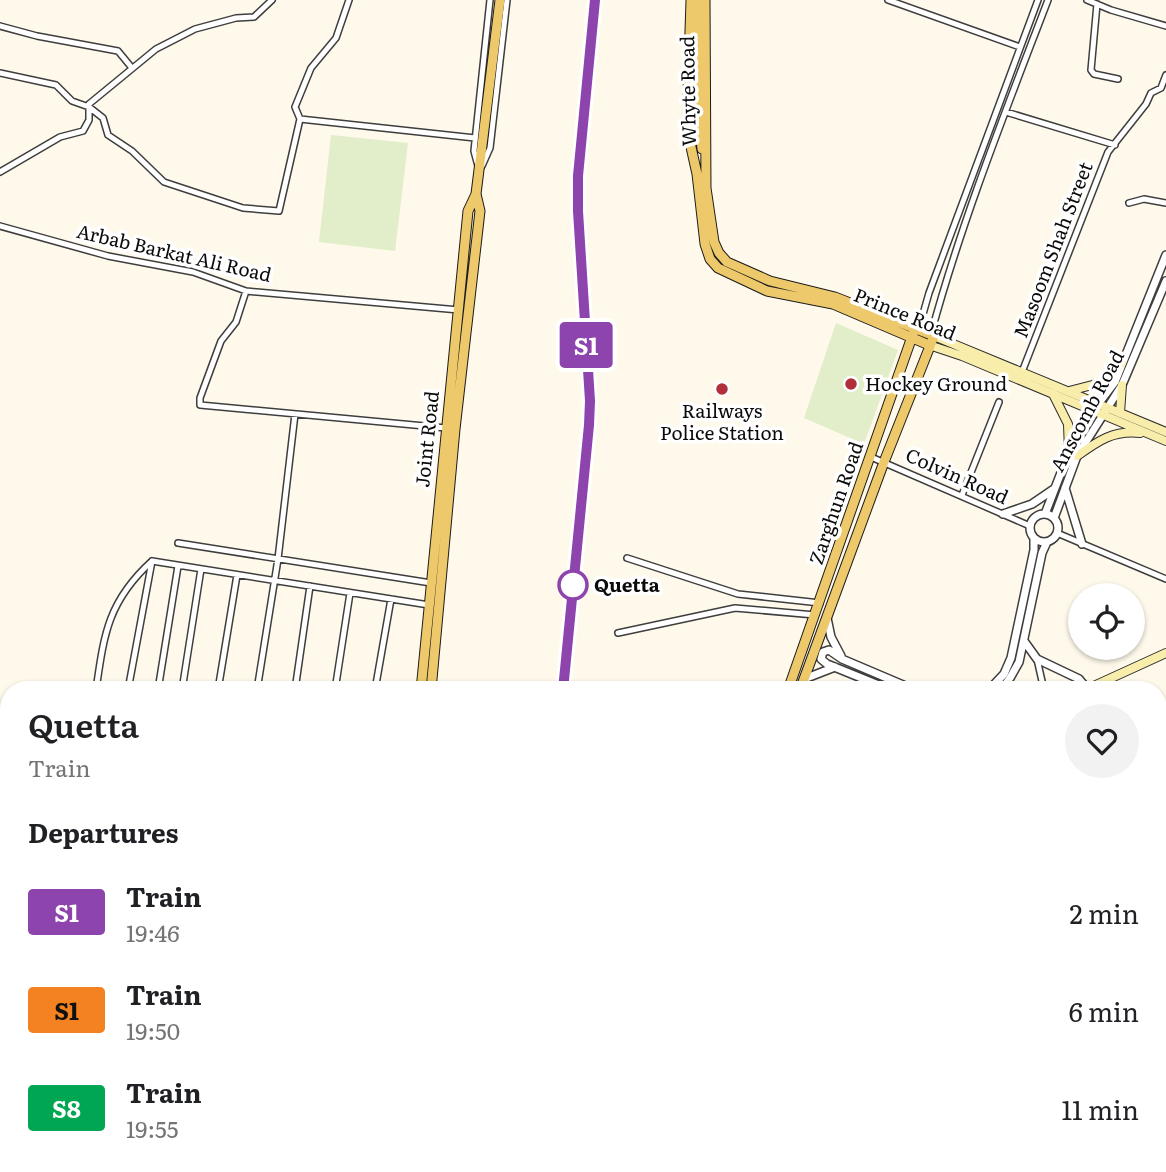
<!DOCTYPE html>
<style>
:root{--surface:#fff;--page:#f2f2f2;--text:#202124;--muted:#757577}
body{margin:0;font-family:Literata,serif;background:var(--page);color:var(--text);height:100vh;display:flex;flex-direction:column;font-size:26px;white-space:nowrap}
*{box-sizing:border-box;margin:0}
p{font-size:23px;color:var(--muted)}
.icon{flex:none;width:38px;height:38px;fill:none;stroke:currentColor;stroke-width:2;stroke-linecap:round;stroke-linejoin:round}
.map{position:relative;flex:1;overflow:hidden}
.panel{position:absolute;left:0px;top:681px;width:1167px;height:492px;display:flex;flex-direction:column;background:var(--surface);border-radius:28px 28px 0 0;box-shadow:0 2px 5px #0004}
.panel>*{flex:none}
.badge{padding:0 14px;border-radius:5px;font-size:24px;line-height:46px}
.tools{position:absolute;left:1068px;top:583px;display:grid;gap:14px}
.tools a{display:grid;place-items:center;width:77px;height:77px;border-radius:50%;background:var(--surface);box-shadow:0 2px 5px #0004;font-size:35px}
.map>.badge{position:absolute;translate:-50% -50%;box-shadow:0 0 0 4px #fff}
h2{padding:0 28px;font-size:26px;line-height:63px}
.round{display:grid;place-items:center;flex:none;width:74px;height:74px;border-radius:37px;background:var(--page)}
.headline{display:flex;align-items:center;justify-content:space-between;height:119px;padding:0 28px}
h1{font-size:33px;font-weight:600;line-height:52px}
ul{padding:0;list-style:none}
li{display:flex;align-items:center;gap:21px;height:98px;padding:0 28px}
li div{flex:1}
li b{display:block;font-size:26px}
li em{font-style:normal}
li .badge{min-width:77px;font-weight:700;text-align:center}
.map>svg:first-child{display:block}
.pitch{fill:#e2edc9}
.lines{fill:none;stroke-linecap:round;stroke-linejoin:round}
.minor-casing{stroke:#3e3e3e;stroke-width:8}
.tertiary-casing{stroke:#3e3e3e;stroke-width:10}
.secondary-casing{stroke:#2d2d2d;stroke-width:10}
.primary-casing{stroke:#1c1c1c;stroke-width:11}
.minor{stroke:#fff;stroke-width:5}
.tertiary{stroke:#fff;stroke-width:7}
.secondary{stroke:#f9edab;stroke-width:8}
.primary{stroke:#eec96b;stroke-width:9}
.rail{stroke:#b02f3a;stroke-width:2}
.line-casing{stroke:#fff;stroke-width:16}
.line{stroke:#8e44ad;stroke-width:10}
.poi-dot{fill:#b02f3a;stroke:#fff;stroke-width:2.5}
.stop-dot{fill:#fff;stroke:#8e44ad;stroke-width:3.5}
.labels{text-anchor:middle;stroke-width:7;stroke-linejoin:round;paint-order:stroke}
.street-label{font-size:19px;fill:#0b0b0b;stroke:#fff}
.poi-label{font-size:19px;fill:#0b0b0b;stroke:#fff;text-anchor:start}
.stop-label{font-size:19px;font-weight:bold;fill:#0b0b0b;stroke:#fff;text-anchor:start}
</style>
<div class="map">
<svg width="1166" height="1172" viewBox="0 0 1166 1172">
<rect width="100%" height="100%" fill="#fef9eb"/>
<path class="pitch" d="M331,135l77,8 -13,108 -76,-9z
M836,323l62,27 -34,94 -60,-26z"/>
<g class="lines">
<g class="minor-casing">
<path id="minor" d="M888,0l132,47
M1087,0l24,10 55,16
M1097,4l-6,66 3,4 24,5
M0,26l37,10 81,15 14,17
M0,73l56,12 16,16 17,6 14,11 5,17 24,16 32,31 79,26 36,3 21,-92 -5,-12 16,-39 25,-30 13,-38
M1006,112l109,33
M300,119l175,19
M478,166l-4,-15 16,-151
M482,166l8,-18 17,-148
M0,172l60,-35 23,-6 6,-11v-16l67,-55 39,-20 41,-11 18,-1 18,-17
M1129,203l15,-4 22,4
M0,226l108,30 85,16 53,19 213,19
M246,291l-10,31 -15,19 -21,57v7l246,23
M919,328l10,-35 109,-293
M931,334c31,-114 75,-224 117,-334
M1022,372l86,-220 38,-48 5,-11 10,-5 5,-13
M871,457l159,69
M962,495l37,-93
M1057,533l109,46
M178,543l253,40
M627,558l111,36 82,9
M152,561l277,44
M618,633l117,-25 80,7
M1037,659l7,31
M96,690c8,-56 12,-89 56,-129
M128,690l24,-129
M158,690l20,-124
M182,690l19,-121
M218,690l19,-115
M257,690l21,-131 17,-145
M295,690l15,-104
M335,690l15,-97
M375,690l16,-91
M1158,838l8,-5
M1158,978l8,-12
M0,985l9,4
M1158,1050l8,6
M0,1128l9,5
M1158,1134l8,7
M30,1164l53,8
M750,1164l20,8
M1037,1164l16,8
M952,1166l28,-1 13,4
M18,1172l1,-8
M774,1172l3,-8
M862,1172l3,-8
M1015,1172l4,-8
M1085,1172l2,-8"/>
</g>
<g class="tertiary-casing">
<path id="tertiary" d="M1065,488l17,56
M1030 528a14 14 0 1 1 28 0a14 14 0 1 1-28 0Z
M1003,514l29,-10 22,-15
M1045,514l24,-62 30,-49 16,-21 51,-127
M1054,518l23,-62 45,-71 44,-104
M827,618l4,19 10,19
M1024,641l13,18 42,20 9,11
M804,679l31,-12
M891,690l-64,-26 -6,-5 2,-7 6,-2 13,9 73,31
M989,690l15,-16 7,-16 23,-108v-12
M1001,690l9,-12 9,-16 23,-109 5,-11
M1158,808l8,13"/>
</g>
<g class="secondary-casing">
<path id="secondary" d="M934,336l232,96
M929,345l33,11 204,85
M1069,391l35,-9 18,-19
M1053,394l15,30 1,28
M1120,413l2,-28
M1077,456c21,-15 36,-26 63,-23
M1085,690l81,-37
M0,746l9,2"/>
</g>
<g class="primary-casing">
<path id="primary" d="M691,0l-3,94 1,44 8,36 8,70 5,15 8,9 49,23 66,13 96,41
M698,0l-1,101 5,48
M705,0l1,188 8,54 5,11 8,9 43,19 65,16 99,39 -50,126 -84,228
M421,690l47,-479 8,-17 24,-194
M431,690l24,-261 25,-218 -4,-17
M788,690l126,-359
M200,1172l2,-8
M209,1172l2,-8
M617,1172l2,-8
M628,1172l3,-8"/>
</g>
<use href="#minor" class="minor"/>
<use href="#tertiary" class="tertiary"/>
<use href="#secondary" class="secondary"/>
<use href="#primary" class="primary"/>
<path class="rail" d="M563,690l27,-289 -12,-225 17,-176
M516,1172v-8"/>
</g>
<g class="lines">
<g class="line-casing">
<path id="line" d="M563,690l26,-265 1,-24 -12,-190v-35l17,-176"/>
</g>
<use href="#line" class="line"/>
</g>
<g class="poi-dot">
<circle cx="851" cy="384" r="7"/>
<circle cx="722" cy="389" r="7"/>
</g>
<circle class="stop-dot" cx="573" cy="585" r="14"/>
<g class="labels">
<g class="street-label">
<text transform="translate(688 91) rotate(-91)" y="7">Whyte Road</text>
<text transform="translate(1053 250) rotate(-69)" y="7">Masoom Shah Street</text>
<text transform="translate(174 253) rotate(13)" y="7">Arbab Barkat Ali Road</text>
<text transform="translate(905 314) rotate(22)" y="7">Prince Road</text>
<text transform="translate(1087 411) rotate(-62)" y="7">Anscomb Road</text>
<text transform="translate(427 439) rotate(-84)" y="7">Joint Road</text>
<text transform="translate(957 476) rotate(24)" y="7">Colvin Road</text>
<text transform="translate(836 503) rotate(-71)" y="7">Zarghun Road</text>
</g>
<g class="poi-label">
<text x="865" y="391">Hockey Ground</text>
<text x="722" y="418" text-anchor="middle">Railways<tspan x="722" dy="22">Police Station</tspan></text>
</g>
<g class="stop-label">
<text x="594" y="592">Quetta</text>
</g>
</g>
</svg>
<div class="tools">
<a><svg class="icon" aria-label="locate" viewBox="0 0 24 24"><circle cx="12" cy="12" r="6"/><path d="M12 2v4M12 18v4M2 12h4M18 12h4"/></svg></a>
</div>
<b class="badge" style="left:586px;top:345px;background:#8e44ad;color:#fff">S1</b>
<section class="panel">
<div class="headline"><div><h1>Quetta</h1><p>Train</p></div><a class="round"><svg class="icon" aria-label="heart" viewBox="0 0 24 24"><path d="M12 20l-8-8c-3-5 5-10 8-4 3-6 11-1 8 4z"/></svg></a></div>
<h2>Departures</h2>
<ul>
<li><span class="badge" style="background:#8e44ad;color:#fff">S1</span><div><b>Train</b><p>19:46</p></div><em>2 min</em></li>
<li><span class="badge" style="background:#f58220;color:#111">S1</span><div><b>Train</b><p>19:50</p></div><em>6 min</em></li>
<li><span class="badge" style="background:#00a651;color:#fff">S8</span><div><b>Train</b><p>19:55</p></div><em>11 min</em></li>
</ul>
</section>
</div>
